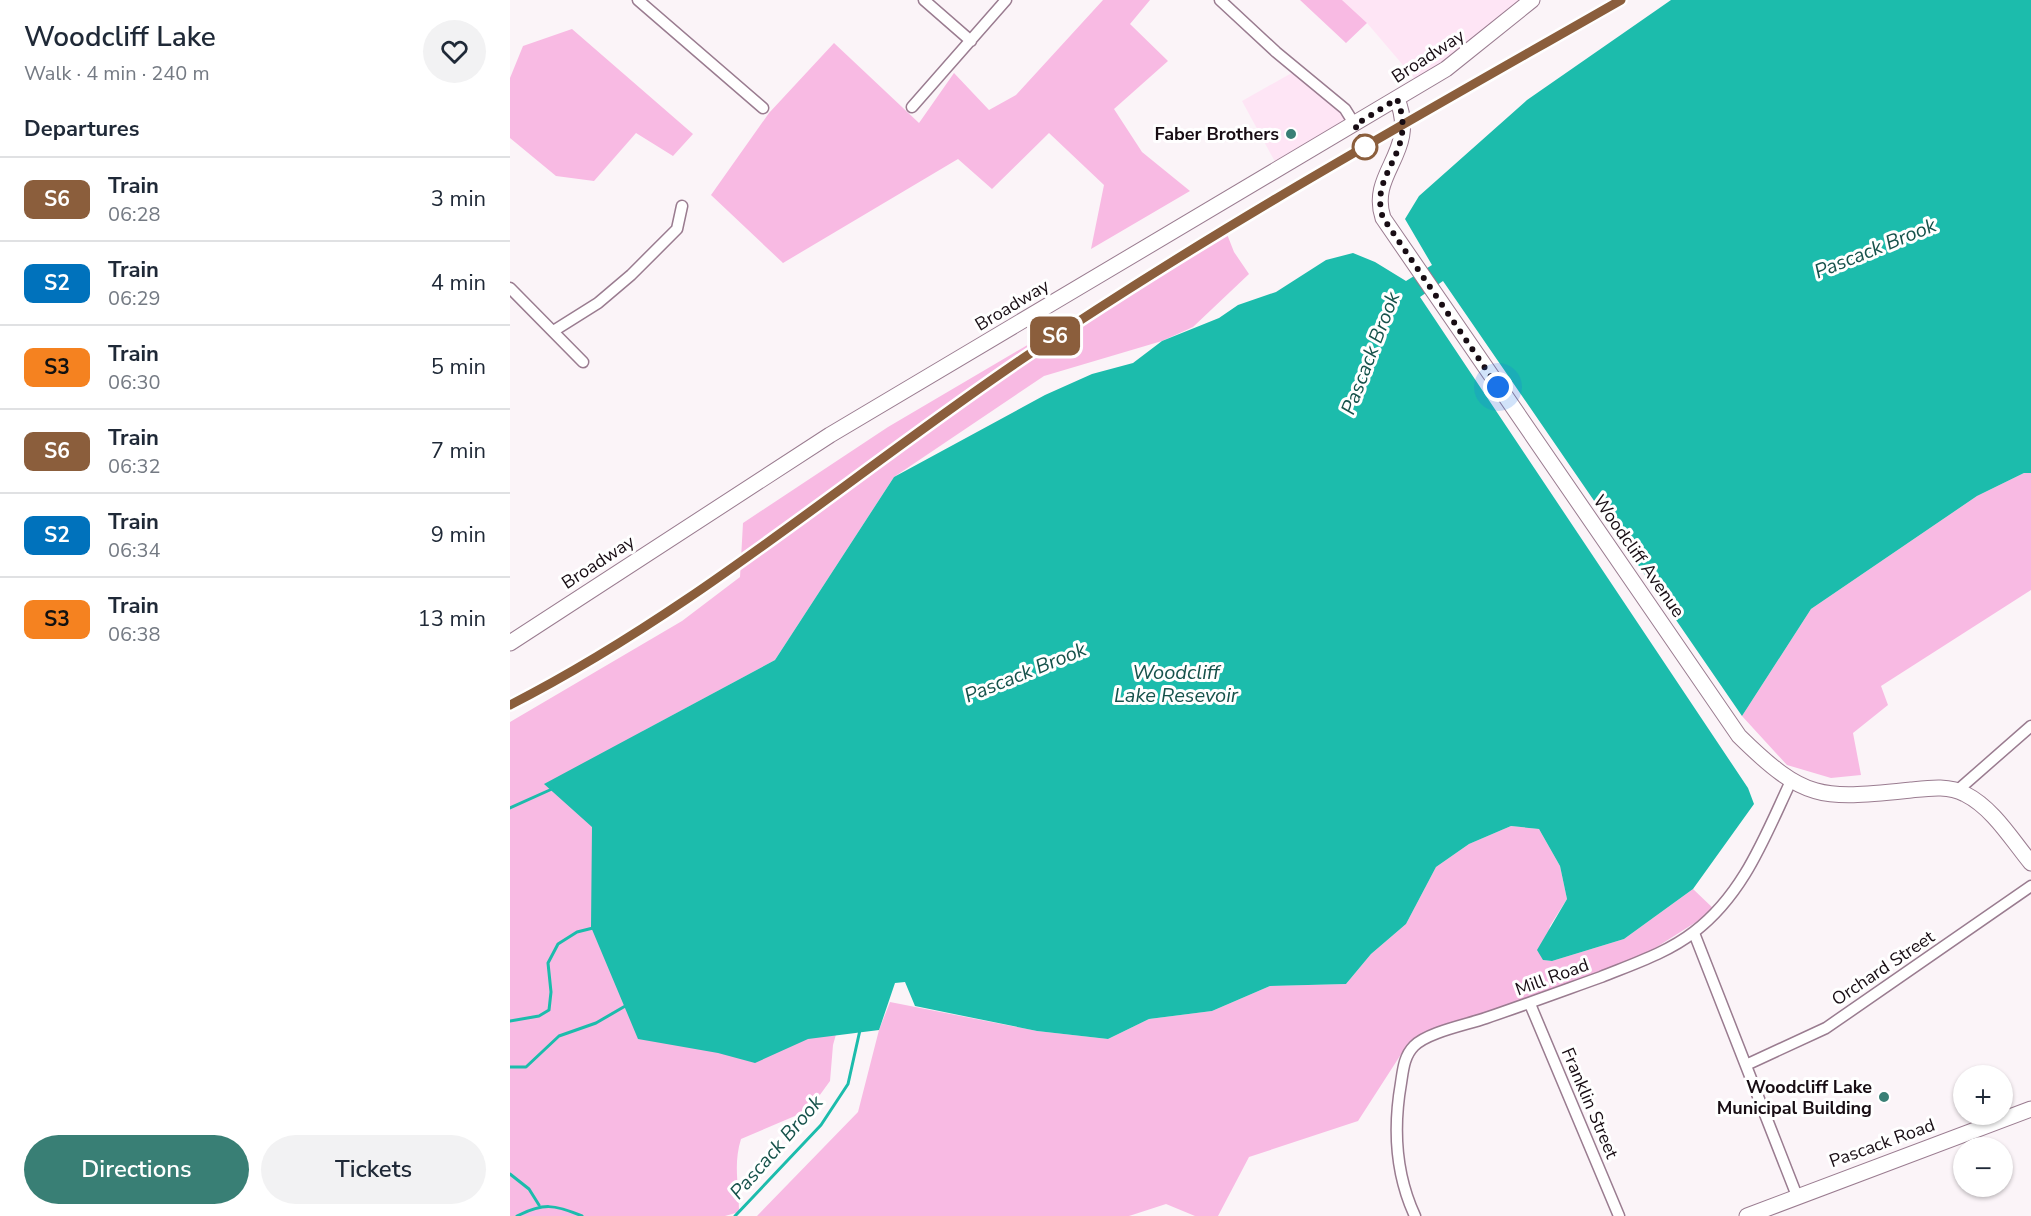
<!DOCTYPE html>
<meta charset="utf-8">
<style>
:root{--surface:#fff;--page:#f2f2f3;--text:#1f2937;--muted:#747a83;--line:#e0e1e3;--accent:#397f75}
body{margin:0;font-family:"Nunito Sans",sans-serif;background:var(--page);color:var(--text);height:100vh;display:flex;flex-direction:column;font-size:22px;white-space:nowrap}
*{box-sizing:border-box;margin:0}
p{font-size:20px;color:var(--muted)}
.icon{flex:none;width:33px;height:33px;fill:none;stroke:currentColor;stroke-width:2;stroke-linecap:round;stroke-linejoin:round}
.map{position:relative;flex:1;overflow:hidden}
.sheet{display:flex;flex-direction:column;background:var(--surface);width:510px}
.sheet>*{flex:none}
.badge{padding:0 12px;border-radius:9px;font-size:21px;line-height:39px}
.buttons{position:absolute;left:1443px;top:1065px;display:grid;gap:12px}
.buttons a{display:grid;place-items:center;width:60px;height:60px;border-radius:50%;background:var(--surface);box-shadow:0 2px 4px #0004;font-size:30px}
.you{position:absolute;width:30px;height:30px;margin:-15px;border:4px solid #fff;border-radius:50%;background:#1a73e8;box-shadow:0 0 0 9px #1a73e833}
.map>.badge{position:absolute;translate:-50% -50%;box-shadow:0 0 0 3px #fff}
h2{padding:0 24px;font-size:22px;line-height:54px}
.round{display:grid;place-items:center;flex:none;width:63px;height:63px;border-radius:32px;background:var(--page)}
.head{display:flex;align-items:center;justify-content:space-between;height:102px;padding:0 24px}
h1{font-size:28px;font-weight:600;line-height:45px}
.primary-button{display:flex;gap:12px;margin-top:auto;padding:12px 24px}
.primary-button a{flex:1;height:69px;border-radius:36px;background:var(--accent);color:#fff;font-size:24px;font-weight:600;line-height:69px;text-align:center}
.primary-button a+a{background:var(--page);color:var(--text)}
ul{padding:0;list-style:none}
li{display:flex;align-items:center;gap:18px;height:84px;padding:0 24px;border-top:2px solid var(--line)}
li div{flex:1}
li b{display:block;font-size:22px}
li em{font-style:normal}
li .badge{min-width:66px;font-weight:700;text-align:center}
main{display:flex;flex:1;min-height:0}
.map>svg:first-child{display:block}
.built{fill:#fee5f5}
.green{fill:#f8bae3}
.water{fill:#1cbcac}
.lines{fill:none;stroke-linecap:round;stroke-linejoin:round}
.stream{stroke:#1cbcac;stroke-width:3}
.street-casing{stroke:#9a7c90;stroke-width:13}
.secondary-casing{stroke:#9a7c90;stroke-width:17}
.street{stroke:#fff;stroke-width:10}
.secondary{stroke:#fff;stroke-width:15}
.rail-casing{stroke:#887f84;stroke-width:5}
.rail{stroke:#fff;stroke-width:3;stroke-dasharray:9;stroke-linecap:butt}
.line-casing{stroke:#fff;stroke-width:14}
.line{stroke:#8b5e3c;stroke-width:9}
.walk{stroke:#180d14;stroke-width:6;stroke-dasharray:0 10.8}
.poi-dot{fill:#397f75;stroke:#fff;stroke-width:2}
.stop-dot{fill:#fff;stroke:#8b5e3c;stroke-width:3}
.labels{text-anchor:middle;stroke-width:6;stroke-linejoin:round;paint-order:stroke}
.street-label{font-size:18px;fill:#180d14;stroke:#fff}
.poi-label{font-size:18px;font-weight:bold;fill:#180d14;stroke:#fff;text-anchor:end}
.water-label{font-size:20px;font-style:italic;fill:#16524b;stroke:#fff}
</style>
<main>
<section class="sheet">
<div class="head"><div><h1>Woodcliff Lake</h1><p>Walk · 4 min · 240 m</p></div><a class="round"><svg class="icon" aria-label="heart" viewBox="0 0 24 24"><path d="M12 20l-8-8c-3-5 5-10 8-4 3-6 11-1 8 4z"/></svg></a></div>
<h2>Departures</h2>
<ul>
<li><span class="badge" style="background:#8b5e3c;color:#fff">S6</span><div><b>Train</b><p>06:28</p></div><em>3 min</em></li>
<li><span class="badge" style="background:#0072bc;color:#fff">S2</span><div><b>Train</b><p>06:29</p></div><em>4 min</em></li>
<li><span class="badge" style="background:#f58220;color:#111">S3</span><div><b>Train</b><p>06:30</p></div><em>5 min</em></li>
<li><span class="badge" style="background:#8b5e3c;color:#fff">S6</span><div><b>Train</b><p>06:32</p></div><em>7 min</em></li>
<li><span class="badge" style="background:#0072bc;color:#fff">S2</span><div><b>Train</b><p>06:34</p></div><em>9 min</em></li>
<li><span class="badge" style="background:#f58220;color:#111">S3</span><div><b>Train</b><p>06:38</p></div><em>13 min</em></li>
</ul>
<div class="primary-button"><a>Directions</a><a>Tickets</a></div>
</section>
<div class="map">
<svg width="1521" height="1216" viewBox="0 0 1521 1216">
<rect width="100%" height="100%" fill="#fbf4f8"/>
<path class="built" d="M832,0h190l-112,85 -53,-62z
M787,70l58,55 -76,44 -37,-68z"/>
<path class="green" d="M593,0h47l-20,24 38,37 -54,48 28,43 48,39 -99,58 13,-64 -55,-52 -57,56 -34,-30 -175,104 -72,-68 58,-82 65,-70 85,80 35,-50 35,37 27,-15z
M790,0h42l25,23 -21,20z
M62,29l121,105 -20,22 -37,-23 -42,48 -38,-5 -46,-38v-60l13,-32z
M715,229l9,23 15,22 -56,53 -31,14 -118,35 -150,101 -119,183 -132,71 208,250 -18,64 -3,36 -21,29 -68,29c-8,26 -2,45 -2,73l-14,4h-215v-494l172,-101 58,-44 3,-54 145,-96z
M1514,473h7v117l-150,96 7,19 -35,28 8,42 -30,3 -44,-13 -45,-49 69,-107 166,-113z
M1001,826l28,3 21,37 7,33 -17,27 -7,34 9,1 72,-22 69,-50 22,21 -74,47 -234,88 -49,76 -109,36 -31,59h-23l-29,-12 -37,12h-372l101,-104 21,-82 11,-28 147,29 71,8 41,-20 63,-8 58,-25 76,-2 25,-30 35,-30 30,-57 33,-23z"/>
<path class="water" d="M1161,0h360v473h-7l-47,23 -166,113 -69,107 -299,-435 -23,16 328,491 6,16 -61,85 -69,50 -72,22 -9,-1 -6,-10 30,-51 -7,-33 -21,-37 -28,-3 -42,18 -33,23 -30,57 -35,30 -25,30 -76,2 -58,25 -63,8 -41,20 -71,-8 -122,-25 -10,-24 -10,1 -16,47 -71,9 -53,24 -37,-10 -80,-14 -47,-112 1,-100 -48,-43 231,-124 119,-183 151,-82 47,-21 41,-11 29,-22 57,-23 19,-13 38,-13 50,-32 27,-7 22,9 31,19 26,-16 -27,-46 14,-23 108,-96z"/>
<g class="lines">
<path class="stream" d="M0,808l42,-19
M0,1021l29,-5 10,-6 2,-18 -3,-29 10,-19 19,-12 16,-4
M0,1067h16l33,-31 37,-13 31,-18
M0,1174l19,15 10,16
M7,1216c26,-13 37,-12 65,0
M225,1216l86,-91 27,-41 12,-54"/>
<g class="street-casing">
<path id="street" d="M128,0l125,108
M414,0l47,41
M710,0l56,52 69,57 10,16
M402,107l94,-107
M0,288l73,74
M45,330l43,-27 33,-28 46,-46 5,-23
M1448,790l73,-64
M1184,933l103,263
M1020,1004l89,212
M1236,1065l80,-37 205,-142
M905,1216c-20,-43 -22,-87 -14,-133 2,-13 3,-27 13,-37 14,-14 52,-21 72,-28 38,-13 76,-27 115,-41 32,-13 66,-24 93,-45 50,-38 71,-96 97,-151"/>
</g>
<g class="secondary-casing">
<path id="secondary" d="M887,99c22,54 -29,73 -14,119l356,518c67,66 83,63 172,54 18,-2 38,-5 54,4 28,14 47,46 66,69
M0,643l320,-208 616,-366 86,-69
M1237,1216l284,-107"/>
</g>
<use href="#street" class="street"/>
<use href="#secondary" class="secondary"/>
<g class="rail-casing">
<path id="rail" d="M0,705c186,-95 343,-232 515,-348 192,-131 395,-242 596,-357"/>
</g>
<use href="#rail" class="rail"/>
</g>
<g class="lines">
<g class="line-casing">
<path id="line" d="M0,705c186,-95 343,-232 515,-348 192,-130 395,-242 596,-357"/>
</g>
<use href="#line" class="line"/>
<path class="walk" d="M855,147l-10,-22 42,-26c22,54 -29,73 -14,119l115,169"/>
</g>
<g class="poi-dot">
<circle cx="781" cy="134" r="6"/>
<circle cx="1374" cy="1097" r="6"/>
</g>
<circle class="stop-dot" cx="855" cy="147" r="12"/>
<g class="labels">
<g class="street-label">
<text transform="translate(918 56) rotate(-33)" y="6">Broadway</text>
<text transform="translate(502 305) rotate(-31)" y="6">Broadway</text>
<text transform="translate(1129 556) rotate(55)" y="6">Woodcliff Avenue</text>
<text transform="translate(88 562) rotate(-33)" y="6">Broadway</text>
<text transform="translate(1373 968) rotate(-34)" y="6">Orchard Street</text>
<text transform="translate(1042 977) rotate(-20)" y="6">Mill Road</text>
<text transform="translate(1080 1103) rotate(67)" y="6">Franklin Street</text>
<text transform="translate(1372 1143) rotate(-20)" y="6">Pascack Road</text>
</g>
<g class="poi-label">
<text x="769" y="140">Faber Brothers</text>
<text x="1362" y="1093">Woodcliff Lake<tspan x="1362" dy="21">Municipal Building</tspan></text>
</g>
<g class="water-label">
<text transform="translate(1365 248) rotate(-22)" y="7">Pascack Brook</text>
<text transform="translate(860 353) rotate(-69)" y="7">Pascack Brook</text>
<text transform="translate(515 672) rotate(-22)" y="7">Pascack Brook</text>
<text x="666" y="679">Woodcliff<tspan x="666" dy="23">Lake Resevoir</tspan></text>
<text transform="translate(266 1147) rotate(-49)" y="7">Pascack Brook</text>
</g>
</g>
</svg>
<div class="buttons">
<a>+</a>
<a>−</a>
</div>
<div class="you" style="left:988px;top:387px"></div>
<b class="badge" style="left:545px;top:336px;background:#8b5e3c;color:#fff">S6</b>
</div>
</main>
